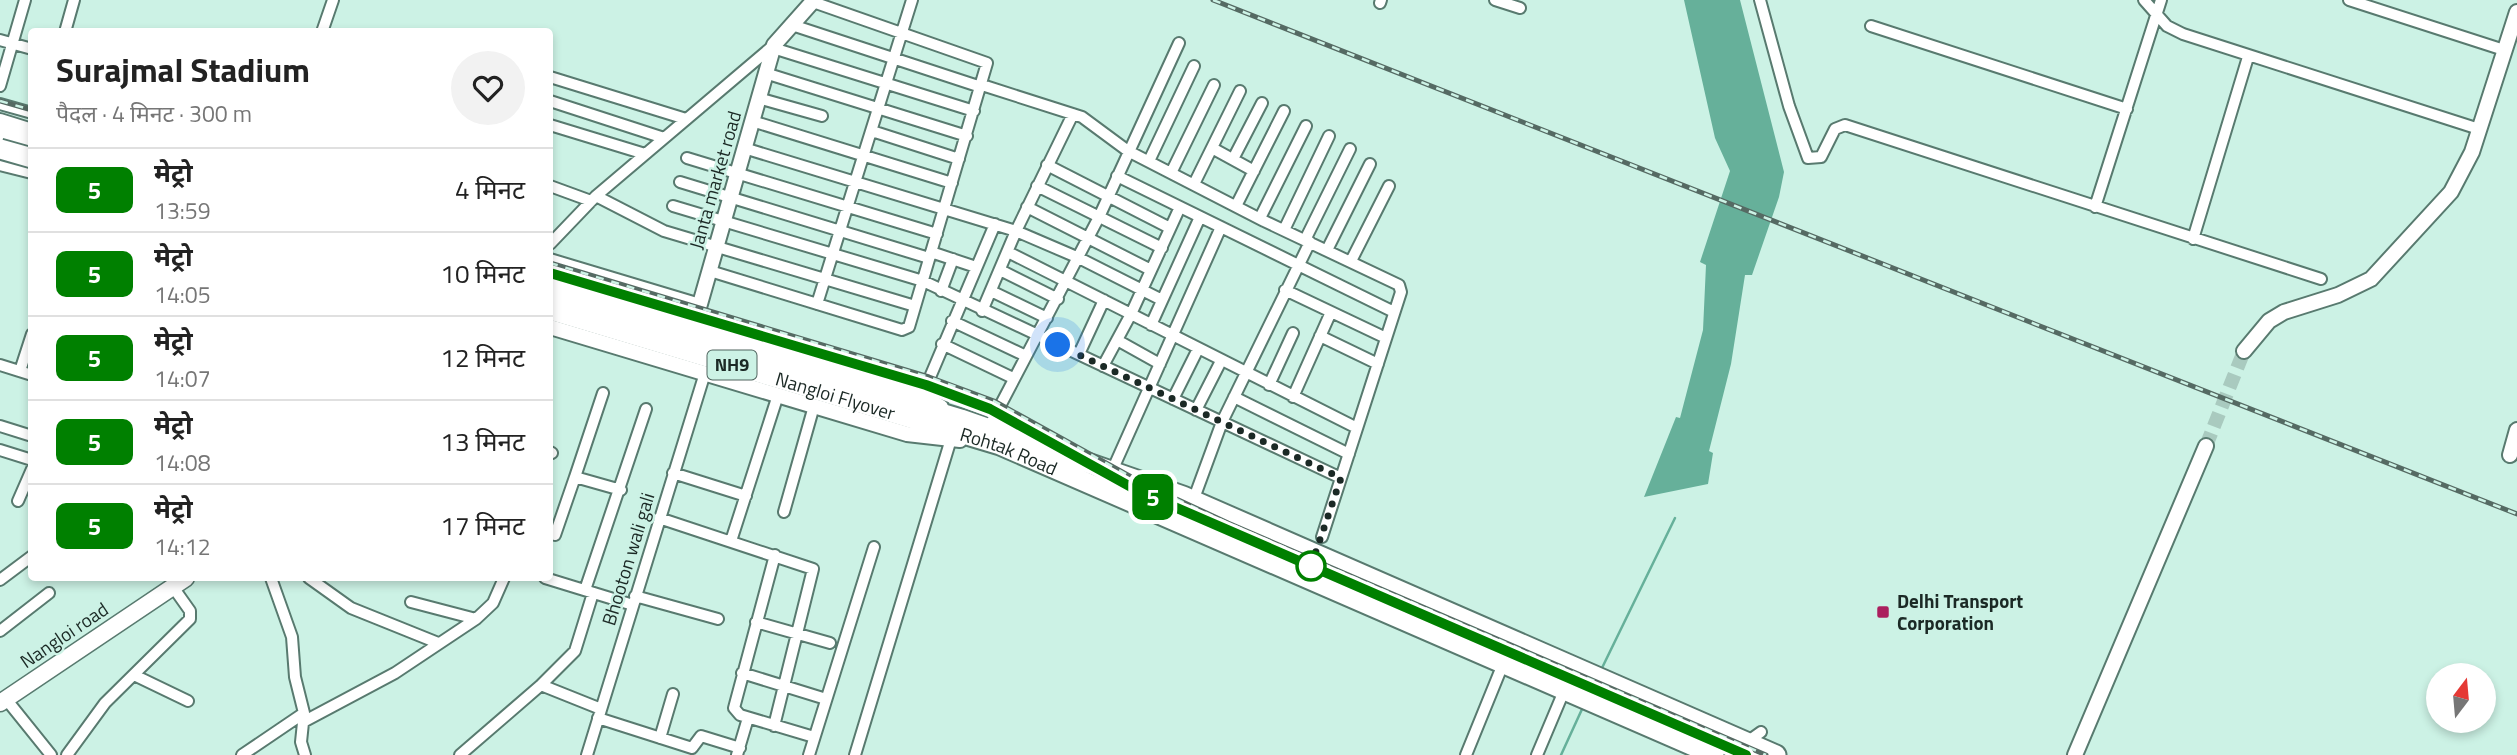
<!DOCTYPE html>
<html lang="hi">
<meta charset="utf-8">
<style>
:root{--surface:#fff;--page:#f2f2f2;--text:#222;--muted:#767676;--line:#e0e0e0}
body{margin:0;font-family:"Titillium Web","Noto Sans Devanagari",sans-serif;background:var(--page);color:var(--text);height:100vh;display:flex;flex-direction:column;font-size:26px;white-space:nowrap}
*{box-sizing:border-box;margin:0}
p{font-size:23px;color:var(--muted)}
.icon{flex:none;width:38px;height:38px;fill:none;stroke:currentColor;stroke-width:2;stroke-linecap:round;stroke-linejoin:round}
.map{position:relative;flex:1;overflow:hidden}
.drawer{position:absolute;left:28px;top:28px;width:525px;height:553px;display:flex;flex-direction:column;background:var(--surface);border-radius:7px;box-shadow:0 4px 10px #0003}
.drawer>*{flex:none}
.badge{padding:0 14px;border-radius:10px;font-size:24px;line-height:46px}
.needle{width:46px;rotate:16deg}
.fabs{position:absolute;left:2426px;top:663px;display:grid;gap:14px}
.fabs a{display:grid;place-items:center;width:70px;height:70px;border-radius:50%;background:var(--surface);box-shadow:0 4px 10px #0003;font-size:35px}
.you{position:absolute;width:35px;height:35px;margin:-18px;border:5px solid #fff;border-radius:50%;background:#1a73e8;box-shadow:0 0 0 10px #1a73e833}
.map>.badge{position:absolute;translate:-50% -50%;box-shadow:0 0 0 4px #fff}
.round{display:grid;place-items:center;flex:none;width:74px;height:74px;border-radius:37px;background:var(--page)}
.head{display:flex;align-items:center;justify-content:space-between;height:119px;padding:0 28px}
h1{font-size:33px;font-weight:700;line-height:52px}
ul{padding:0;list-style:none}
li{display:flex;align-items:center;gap:21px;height:84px;padding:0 28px;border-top:2px solid var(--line)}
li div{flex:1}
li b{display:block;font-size:26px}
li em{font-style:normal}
li .badge{min-width:77px;font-weight:700;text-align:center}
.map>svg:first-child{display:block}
.water{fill:#66b09a}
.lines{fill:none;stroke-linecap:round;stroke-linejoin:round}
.stream{stroke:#66b09a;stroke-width:2.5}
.secondary-tunnel{stroke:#a9cabf;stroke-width:14;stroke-dasharray:14 7;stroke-linecap:butt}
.street-casing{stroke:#587a6f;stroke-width:14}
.secondary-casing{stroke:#587a6f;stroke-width:18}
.primary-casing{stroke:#587a6f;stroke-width:19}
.highway-casing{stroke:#587a6f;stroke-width:23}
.street{stroke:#fff;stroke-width:10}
.secondary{stroke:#fff;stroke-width:14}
.primary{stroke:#fff;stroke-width:16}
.highway{stroke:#fff;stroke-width:19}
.rail-casing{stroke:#556a63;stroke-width:5}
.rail{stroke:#ccf2e5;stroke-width:2.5;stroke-dasharray:8;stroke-linecap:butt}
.highway-bridge-casing{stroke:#587a6f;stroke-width:23;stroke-linecap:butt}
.highway-bridge{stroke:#fff;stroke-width:19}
.line-casing{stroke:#fff;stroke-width:16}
.line{stroke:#008000;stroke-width:10}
.walk{stroke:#1b2925;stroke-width:7;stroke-dasharray:0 12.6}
.stop-dot{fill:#fff;stroke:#008000;stroke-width:3.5}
.poi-dot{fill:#ab1f5e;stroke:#ccf2e5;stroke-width:2.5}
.labels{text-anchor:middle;stroke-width:5;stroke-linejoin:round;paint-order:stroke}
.shield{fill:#ccf2e5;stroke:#50655f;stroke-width:2}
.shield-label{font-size:18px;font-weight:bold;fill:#1b2925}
.street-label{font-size:19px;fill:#1b2925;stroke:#ccf2e5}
.poi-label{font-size:19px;font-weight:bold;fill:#1b2925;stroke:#ccf2e5;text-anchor:start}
</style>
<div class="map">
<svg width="2517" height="755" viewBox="0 0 2517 755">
<rect width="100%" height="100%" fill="#ccf2e5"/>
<path class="water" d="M1684,0h56l44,172 -5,25 -27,78h-7l-14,89 -22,87 4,2 -5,31 -64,13 32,-80 4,1 23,-88 3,-65 -6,-3 30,-91 -15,-33z"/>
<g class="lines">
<path class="stream" d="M1601,670l74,-152
M1561,755l22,-48"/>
<path class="secondary-tunnel" d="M2206,446l38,-95"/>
<g class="street-casing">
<path id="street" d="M1495,0l25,8
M1760,0l29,106 19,52 13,-1 14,-28 10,-4 476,154
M2144,0l23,26 16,8 296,95
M2349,0l155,50
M1380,3l1,-3
M792,25l189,62
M1871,26l256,83
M65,32l9,-32
M322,32l11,-32
M0,40l32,9
M773,48l201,63
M765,73l202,63
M550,77l136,42
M982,85l100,32 46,34 136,70 135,64 2,7 -79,245
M0,86l25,-86
M758,98l64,18
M550,101l114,37
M0,104l32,9
M752,121l200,62
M550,125l95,29
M872,131l87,28
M744,148l272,83 63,27 83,42
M1212,148l42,23
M687,158l250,76
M1233,159l29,-56
M1149,161l45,-95
M1047,165l123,63
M1171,173l43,-88
M1117,176l277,136
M680,182l249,76
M1194,184l46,-93
M550,186l41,15
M1037,186l125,62
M596,196l68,35 251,75
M673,206l250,75 418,197
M1236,206l48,-95
M1027,207l124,63
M2095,207l66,-207
M1260,218l46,-92
M1284,230l45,-94
M2193,239l55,-182
M1305,240l45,-91
M550,244l46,-48 178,-151
M1327,250l43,-86
M931,252l45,15
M1008,252l349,176
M550,259l150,45
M1351,261l38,-75
M1000,270l58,29
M710,271l192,59 7,-3 78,-264 -174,-61
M1285,290l101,48
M941,291l12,-32
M991,291l56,27
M817,304l95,-304
M982,311l34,-80 57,-117
M952,321l74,35
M1151,325l49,-108
M1320,336l58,28
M1117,340l43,24
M942,344l71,34
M1079,354l25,-54
M0,365l32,10
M1103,366l28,-52 49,-107
M20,371l12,-37
M1269,385l24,-52
M603,393l-28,84 46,13
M922,396l73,-172
M1234,397l115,57
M1293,397l38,-85
M1173,399l25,-50
M1196,410l25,-49
M0,426l32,10
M988,429l111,-212 80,-174
M0,450l32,10
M550,452l2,1
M1112,471l109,-244
M673,473l73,23
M18,501l14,-32
M1193,501l29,-79 88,-180
M784,512l30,-106
M659,518l154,51 -39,157
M555,535l20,-58
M731,541l47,-146
M775,555l-41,153 6,7 74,22
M271,578l21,59 3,40 9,36 -3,29 4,13
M309,578l42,30 87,35
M545,578l88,27
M0,580l32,-24
M585,590l61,-181
M635,596l83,23
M411,602l65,17
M756,622l74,21
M0,631l49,-38
M742,673l84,26
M134,675l54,26
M541,685l60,24
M6,699l45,56
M598,718l94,30 9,-12 39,12
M303,722l92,-49 81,-54 17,-16 11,-25
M660,738l13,-44
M67,755l38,-52 85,-84v-8l-17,-24
M242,755l62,-42
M460,755l81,-70 34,-34 18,-58
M587,755l118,-382
M737,755l11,-37
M809,755l65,-208
M855,755l96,-316
M1466,755l37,-91
M1537,755l27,-64
M1740,755l7,-13 14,-10"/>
</g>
<g class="secondary-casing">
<path id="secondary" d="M0,121l32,10
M0,163l32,8
M550,281l372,115 19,11
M694,325l80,-280 40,-45
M550,327l357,107 53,6
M2244,351l25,-30 15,-9 54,-17 33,-16 80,-87 21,-40 45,-140
M2510,455l7,-25
M2075,755l131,-309"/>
</g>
<g class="primary-casing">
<path id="primary" d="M0,703l186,-125"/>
</g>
<g class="highway-casing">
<g id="highway">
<path d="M0,134l32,9"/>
<path d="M550,295l411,124 222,77 593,259"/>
<path id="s1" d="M550,310l450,135 714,310"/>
</g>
</g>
<use href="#street" class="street"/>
<use href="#secondary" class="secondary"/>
<use href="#primary" class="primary"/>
<use href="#highway" class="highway"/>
<g class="rail-casing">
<path id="rail" d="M1213,0l1304,514
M0,101l32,9
M550,263l379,114 65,24 150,83 84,39 538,232"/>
</g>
<use href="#rail" class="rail"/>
<g class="highway-bridge-casing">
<path id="highway-bridge" d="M0,149l32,9"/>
</g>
<use href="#highway-bridge" class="highway-bridge"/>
</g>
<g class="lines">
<g class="line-casing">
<path id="line" d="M550,273l376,112 64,24 150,83 606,263"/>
</g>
<use href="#line" class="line"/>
<path class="walk" d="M1058,345l283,133 -30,88"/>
</g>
<circle class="stop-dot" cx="1311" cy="566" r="14"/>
<rect class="poi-dot" x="1876" y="605" width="14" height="14" rx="3.5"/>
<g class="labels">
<rect class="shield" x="707.5" y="350.5" width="49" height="29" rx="5"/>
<g class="shield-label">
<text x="732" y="371">NH9</text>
</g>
<g class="street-label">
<text transform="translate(715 180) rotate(-74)" y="7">Janta market road</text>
<text dy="7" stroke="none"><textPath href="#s1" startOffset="298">Nangloi Flyover</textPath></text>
<text dy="7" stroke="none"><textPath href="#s1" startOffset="480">Rohtak Road</textPath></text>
<text transform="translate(628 559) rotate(-73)" y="7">Bhooton wali gali</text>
<text transform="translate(64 635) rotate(-34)" y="7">Nangloi road</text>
</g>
<g class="poi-label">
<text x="1897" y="608">Delhi Transport<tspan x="1897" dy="22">Corporation</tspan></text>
</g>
</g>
</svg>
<div class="fabs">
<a><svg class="needle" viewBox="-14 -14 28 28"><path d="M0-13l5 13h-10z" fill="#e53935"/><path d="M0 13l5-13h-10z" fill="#767676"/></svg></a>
</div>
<div class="you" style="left:1058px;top:345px"></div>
<b class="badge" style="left:1153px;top:497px;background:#008000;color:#fff">5</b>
<section class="drawer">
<div class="head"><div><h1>Surajmal Stadium</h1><p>पैदल · 4 मिनट · 300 m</p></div><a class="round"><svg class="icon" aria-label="heart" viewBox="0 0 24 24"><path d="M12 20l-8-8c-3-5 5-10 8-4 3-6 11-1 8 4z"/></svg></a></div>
<ul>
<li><span class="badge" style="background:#008000;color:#fff">5</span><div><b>मेट्रो</b><p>13:59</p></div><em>4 मिनट</em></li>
<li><span class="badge" style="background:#008000;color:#fff">5</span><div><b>मेट्रो</b><p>14:05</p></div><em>10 मिनट</em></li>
<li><span class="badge" style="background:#008000;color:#fff">5</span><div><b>मेट्रो</b><p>14:07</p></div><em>12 मिनट</em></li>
<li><span class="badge" style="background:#008000;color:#fff">5</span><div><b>मेट्रो</b><p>14:08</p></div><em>13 मिनट</em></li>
<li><span class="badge" style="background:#008000;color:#fff">5</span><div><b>मेट्रो</b><p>14:12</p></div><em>17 मिनट</em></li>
</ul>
</section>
</div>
